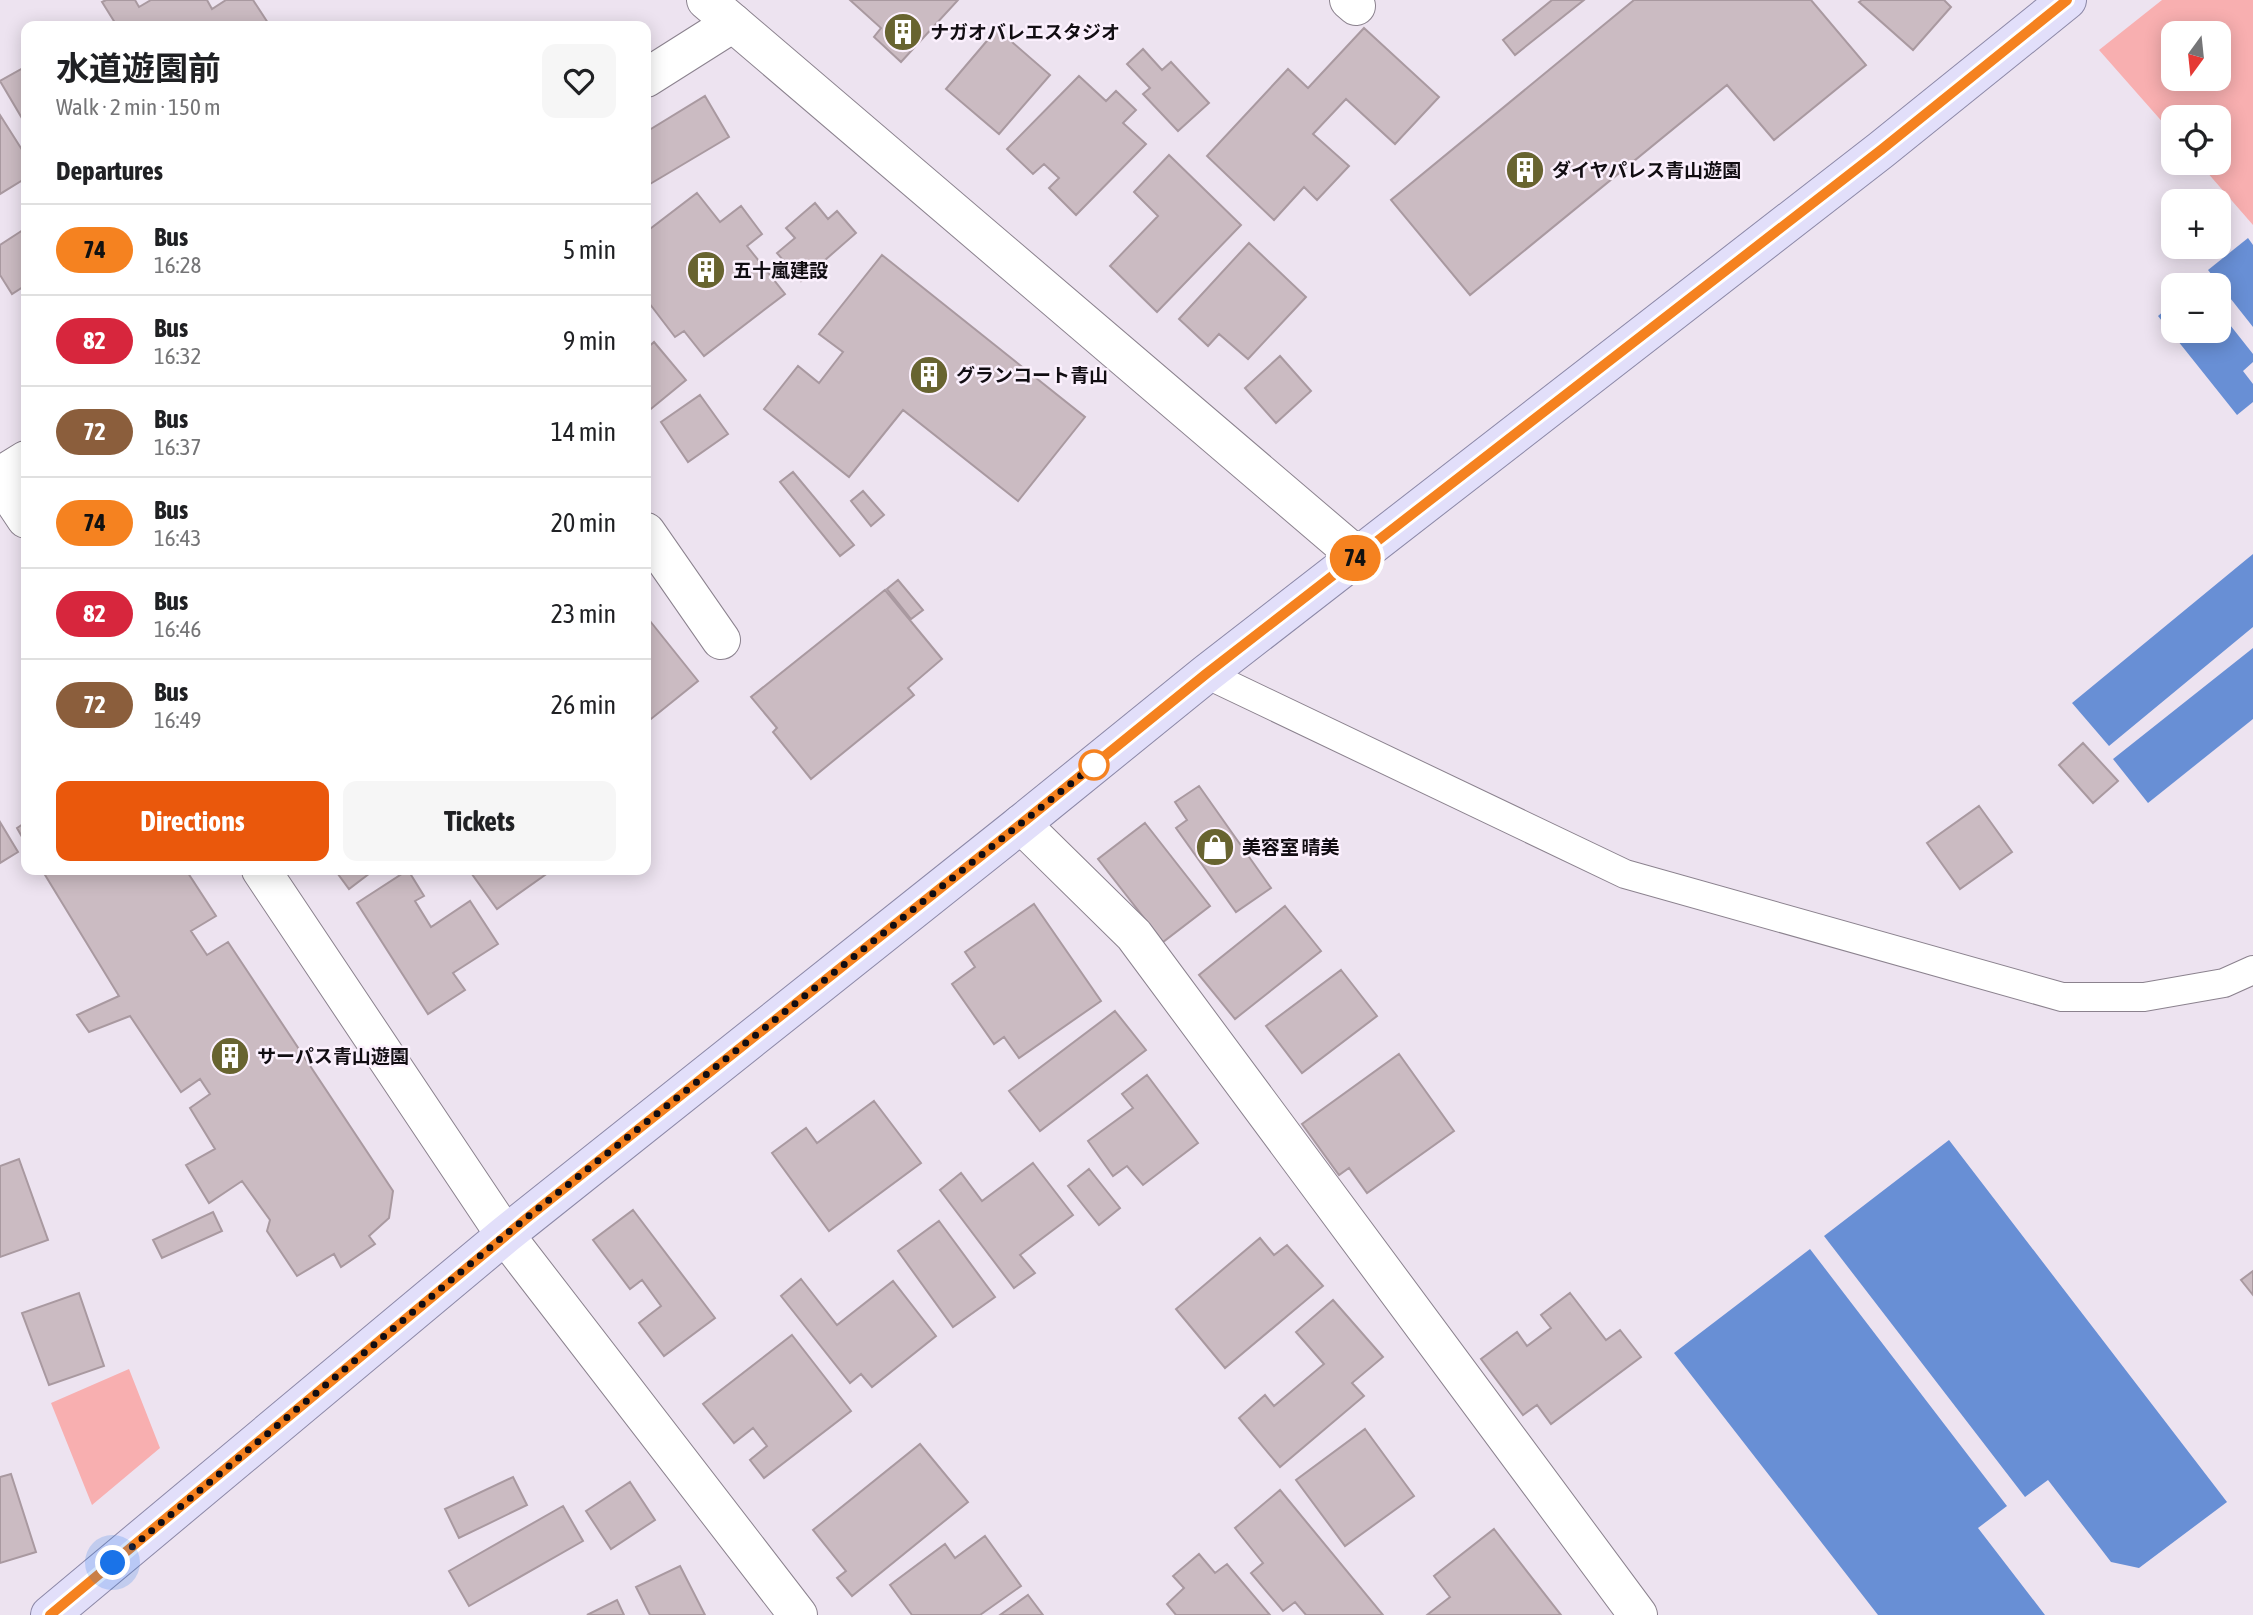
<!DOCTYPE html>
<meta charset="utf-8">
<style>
:root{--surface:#fff;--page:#f6f6f6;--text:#202124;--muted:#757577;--line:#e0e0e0;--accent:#ea580c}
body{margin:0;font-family:"Asap Condensed","Noto Sans JP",sans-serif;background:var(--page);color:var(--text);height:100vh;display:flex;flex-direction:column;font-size:26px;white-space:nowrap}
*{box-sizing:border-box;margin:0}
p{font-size:23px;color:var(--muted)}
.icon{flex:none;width:38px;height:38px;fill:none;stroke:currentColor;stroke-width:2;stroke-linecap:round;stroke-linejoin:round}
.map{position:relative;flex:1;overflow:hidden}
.sheet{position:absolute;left:21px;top:21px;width:630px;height:854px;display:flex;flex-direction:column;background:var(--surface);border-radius:14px;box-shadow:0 4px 18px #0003}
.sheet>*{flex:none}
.badge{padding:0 14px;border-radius:23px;font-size:24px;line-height:46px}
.needle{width:46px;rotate:195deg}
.controls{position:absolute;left:2161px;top:21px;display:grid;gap:14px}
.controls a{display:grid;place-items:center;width:70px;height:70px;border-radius:14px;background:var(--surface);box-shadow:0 4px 18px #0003;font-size:35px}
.you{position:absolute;width:35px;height:35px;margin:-18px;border:5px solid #fff;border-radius:50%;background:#1a73e8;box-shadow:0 0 0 10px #1a73e833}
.map>.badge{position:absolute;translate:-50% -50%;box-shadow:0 0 0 4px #fff}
h2{padding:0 35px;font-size:26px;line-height:63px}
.round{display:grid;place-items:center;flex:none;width:74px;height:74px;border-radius:14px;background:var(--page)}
.summary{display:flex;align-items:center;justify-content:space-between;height:119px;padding:0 35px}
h1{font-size:33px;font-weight:700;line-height:52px}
.cta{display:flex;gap:14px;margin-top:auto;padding:14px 35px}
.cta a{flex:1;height:80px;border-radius:14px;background:var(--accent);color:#fff;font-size:28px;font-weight:700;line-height:80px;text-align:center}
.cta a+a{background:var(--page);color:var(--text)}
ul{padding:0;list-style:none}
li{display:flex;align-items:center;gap:21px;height:91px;padding:0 35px;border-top:2px solid var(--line)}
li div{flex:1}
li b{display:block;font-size:26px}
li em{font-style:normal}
li .badge{min-width:77px;font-weight:700;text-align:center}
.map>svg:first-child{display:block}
.green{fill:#f8afb0;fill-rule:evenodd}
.water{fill:#688fd5}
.building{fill:#cbbbc2;stroke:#a999a0;stroke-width:2}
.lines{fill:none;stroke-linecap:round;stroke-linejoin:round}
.service-casing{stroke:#8b828e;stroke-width:30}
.minor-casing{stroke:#8b828e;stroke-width:40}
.tertiary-casing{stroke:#8b828e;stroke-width:40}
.primary-casing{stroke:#8c88a7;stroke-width:40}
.service{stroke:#fff;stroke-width:28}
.minor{stroke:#fff;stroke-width:38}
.tertiary{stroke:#fff;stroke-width:38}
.primary{stroke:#e2dffa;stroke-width:38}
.line-casing{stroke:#fff;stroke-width:16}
.line{stroke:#f58220;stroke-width:10}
.walk{stroke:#110d12;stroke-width:7;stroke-dasharray:0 12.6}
.stop-dot{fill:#fff;stroke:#f58220;stroke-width:3.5}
.labels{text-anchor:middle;stroke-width:5;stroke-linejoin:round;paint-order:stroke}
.poi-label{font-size:19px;font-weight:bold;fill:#110d12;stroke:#fbf0fd;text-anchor:start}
</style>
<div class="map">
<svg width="2253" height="1615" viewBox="0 0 2253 1615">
<rect width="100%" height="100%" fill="#ede3f0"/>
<path class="green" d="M2162,0h91v225l-54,-62h20v-46h-45l-1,17 -74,-84zM2174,33h45v46h-45z
M129,1369l31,79 -68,57 -41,-102z"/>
<path class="water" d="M2248,238l5,7v82l-45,-57z
M2173,303l1,28h45v-20l34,43v8l-10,9 10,13v18l-16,13 -79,-99z
M2253,554v73l-144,119 -37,-43z
M2253,648v71l-105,84 -35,-44z
M1949,1140l278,362 -88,66 -28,-6 -63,-82 -23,17 -201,-261z
M1810,1249l197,257 -29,22 67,87h-167l-204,-262z"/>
<path class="building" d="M106,0h29l4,7 12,-7h56l5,9 14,-9h27l17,26h-153l-15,-24z
M850,0h108l-57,62 -27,-25 7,-9z
M1552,0h32l-69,55 -12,-15z
M1634,0h177l55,65 -92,75 -47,-55 -257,210 -79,-95z
M1862,0h82l7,7 -38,43 -54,-48z
M1364,28l75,69 -44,47 -49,-45 -33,35 36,32 -32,34 -13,-13 -30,33 -67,-64 81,-87 20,19z
M997,29l53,46 -51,59 -53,-45z
M1143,49l19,21 9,-8 38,41 -31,28 -35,-37 7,-6 -23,-24z
M25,67l1,3v55l-26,-44z
M1079,76l27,25 10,-10 20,19 -13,13 23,21 -70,71 -27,-27 10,-10 -15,-14 -11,10 -26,-25z
M705,96l24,41 -79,47 -4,-6v-46z
M0,115l26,41v22l-26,16z
M1169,155l72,70 -84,87 -47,-46 48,-50 -24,-24z
M697,193l23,29 21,-16 21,28 -15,12 38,48 -81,62 -20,-25 -9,6 -29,-38v-67z
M815,203l13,16 9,-8 19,22 -55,48 -24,-28 18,-15 -9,-10z
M26,228v57l-14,9 -12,-19v-30z
M1249,243l57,54 -58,62 -29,-25 -11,12 -29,-27z
M882,255l203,162 -67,84 -115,-91 -54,67 -85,-68 34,-43 21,17 24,-31 -24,-18z
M654,342l32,38 -40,33v-64z
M1280,356l31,35 -35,32 -31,-35z
M700,395l28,39 -40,28 -27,-40z
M793,472l61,73 -14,11 -60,-74z
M863,491l21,24 -13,11 -20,-25z
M898,580l25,30 -12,9 -24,-30z
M885,590l57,69 -34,29 6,7 -103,84 -38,-47 4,-4 -26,-31z
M646,616l52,65 -52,42z
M2083,743l35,38 -25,22 -34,-38z
M1199,786l72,102 -35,24 -60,-84 11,-8 -12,-18z
M1979,806l33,46 -52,37 -33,-46z
M0,822l18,30 -18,11z
M26,822v22l-9,-16z
M1145,823l65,83 -47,36 -65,-83z
M42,870h144l30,46 -25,15 16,24 21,-13 165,249 -4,27 -20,18 6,8 -34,23 -7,-13 -37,22 -30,-45 3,-11 -28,-39 -33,22 -23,-38 29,-16 -25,-41 20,-14 -10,-15 -19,13 -51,-76 -41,16 -12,-17 42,-19z
M335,870h39l-25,19z
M408,870l16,26 -9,5 16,26 39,-26 28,43 -45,29 12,17 -37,24 -71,-111z
M469,870h83l-55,39z
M1034,904l67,97 -82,57 -15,-21 -10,7 -42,-60 23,-17 -10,-15z
M1285,906l36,45 -86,68 -36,-44z
M1341,970l36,46 -75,57 -36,-47z
M1115,1011l31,39 -106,81 -31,-40z
M1399,1054l55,77 -87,62 -18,-25 -10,7 -37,-51z
M1147,1075l51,68 -55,42 -16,-19 -14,10 -25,-35 45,-33 -11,-14z
M874,1101l47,62 -92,68 -57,-78 34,-25 11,15z
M19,1159l29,81 -48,17v-91z
M1033,1163l40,52 -53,40 15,18 -21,15 -74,-98 21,-17 21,28z
M1089,1169l31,39 -21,17 -31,-39z
M633,1210l82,108 -51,38 -25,-33 22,-17 -19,-26 -12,9 -37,-49z
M213,1212l9,19 -60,27 -9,-18z
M939,1221l56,76 -42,30 -55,-76z
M1260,1238l14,17 13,-10 36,41 -98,82 -49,-59z
M2253,1271v24l-12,-15z
M801,1279l36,46 56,-44 43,55 -64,51 -11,-13 -11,9 -69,-87z
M79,1293l25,73 -55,19 -27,-72z
M1570,1293l36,47 14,-10 21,27 -90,67 -14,-19 -14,10 -42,-56 36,-27 10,14 24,-18 -10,-13z
M1333,1300l50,57 -31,26 12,13 -84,71 -41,-49 26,-23 9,11 50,-42 -28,-32z
M792,1335l59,76 -87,67 -14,-18 17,-14 -14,-18 -19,15 -31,-39z
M1365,1429l49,67 -69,50 -49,-66z
M920,1444l48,58 -116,94 -15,-18 9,-7 -33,-41z
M11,1474l25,78 -36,11v-86z
M513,1477l14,28 -68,33 -14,-29z
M630,1482l25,38 -44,29 -25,-38z
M1280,1490l103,125h-77l-11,-13 -12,9 -32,-38 12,-10 -28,-35z
M563,1506l20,35 -114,65 -20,-35z
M1494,1529l67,86h-134l23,-18 -16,-21z
M985,1536l36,50 -41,29h-68l-22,-30 55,-41 10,14z
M1199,1554l16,19 12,-9 43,51h-94l-9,-11 17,-16 -11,-12z
M680,1566l25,49h-55l-14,-28z
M1028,1595l15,20h-43z
M617,1600l7,15h-37z"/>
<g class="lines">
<g class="service-casing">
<path id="service" d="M1206,674l419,200 437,123h82l80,-14 29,-13"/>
</g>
<g class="minor-casing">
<path id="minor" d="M1349,0l7,6
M646,78l87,-55
M0,476l26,-16
M646,532l75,108
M1021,824l113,111 504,680"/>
</g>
<g class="tertiary-casing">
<path id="tertiary" d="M706,0l651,556
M0,480l26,39
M261,870l244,365 293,380"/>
</g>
<g class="primary-casing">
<path id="primary" d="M50,1615l455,-380 516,-411 185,-150 675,-524 186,-150"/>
</g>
<use href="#service" class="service"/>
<use href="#minor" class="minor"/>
<use href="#tertiary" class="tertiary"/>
<use href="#primary" class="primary"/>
</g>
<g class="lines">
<g class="line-casing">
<path id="line" d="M50,1615l477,-397 494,-394 185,-150 675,-524 186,-150"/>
</g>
<use href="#line" class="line"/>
<path class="walk" d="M113,1563l392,-328 598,-477 -9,7"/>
</g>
<defs>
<g id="building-disc" transform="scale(2.0125)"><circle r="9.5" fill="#686430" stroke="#fbf0fd"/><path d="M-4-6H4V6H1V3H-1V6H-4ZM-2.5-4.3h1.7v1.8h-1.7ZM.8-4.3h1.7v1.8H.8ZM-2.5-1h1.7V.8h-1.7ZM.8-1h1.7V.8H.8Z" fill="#fff"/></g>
<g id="shop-disc" transform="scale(2.0125)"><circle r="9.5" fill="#686430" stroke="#fbf0fd"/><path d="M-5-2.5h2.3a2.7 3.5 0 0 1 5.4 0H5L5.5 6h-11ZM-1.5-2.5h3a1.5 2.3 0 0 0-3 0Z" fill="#fff"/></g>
</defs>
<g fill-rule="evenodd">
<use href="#building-disc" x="903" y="32"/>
<use href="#building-disc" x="1525" y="170"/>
<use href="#building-disc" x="706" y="270"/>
<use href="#building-disc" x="929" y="375"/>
<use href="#shop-disc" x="1215" y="847"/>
<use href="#building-disc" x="230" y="1056"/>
</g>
<circle class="stop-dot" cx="1094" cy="765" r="14"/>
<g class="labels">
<g class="poi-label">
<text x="930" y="39">ナガオバレエスタジオ</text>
<text x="1552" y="177">ダイヤパレス青山遊園</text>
<text x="733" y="277">五十嵐建設</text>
<text x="956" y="382">グランコート青山</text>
<text x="1242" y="854">美容室 晴美</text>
<text x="257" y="1063">サーパス青山遊園</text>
</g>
</g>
</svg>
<div class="controls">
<a><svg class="needle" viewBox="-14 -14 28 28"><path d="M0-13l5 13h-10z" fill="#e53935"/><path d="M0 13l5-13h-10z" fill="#757577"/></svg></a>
<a><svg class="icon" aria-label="locate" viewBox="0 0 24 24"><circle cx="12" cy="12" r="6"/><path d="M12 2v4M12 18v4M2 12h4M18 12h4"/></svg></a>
<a>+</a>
<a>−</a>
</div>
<div class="you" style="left:113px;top:1563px"></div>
<b class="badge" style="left:1355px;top:558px;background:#f58220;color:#111">74</b>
<section class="sheet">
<div class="summary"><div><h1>水道遊園前</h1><p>Walk · 2 min · 150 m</p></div><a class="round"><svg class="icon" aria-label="heart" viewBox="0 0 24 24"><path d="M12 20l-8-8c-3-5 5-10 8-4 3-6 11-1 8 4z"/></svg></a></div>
<h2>Departures</h2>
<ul>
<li><span class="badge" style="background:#f58220;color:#111">74</span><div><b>Bus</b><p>16:28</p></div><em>5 min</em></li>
<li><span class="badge" style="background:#d7263d;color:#fff">82</span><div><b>Bus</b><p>16:32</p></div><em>9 min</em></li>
<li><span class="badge" style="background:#8b5e3c;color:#fff">72</span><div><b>Bus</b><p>16:37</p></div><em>14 min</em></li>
<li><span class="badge" style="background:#f58220;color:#111">74</span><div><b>Bus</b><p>16:43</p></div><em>20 min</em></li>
<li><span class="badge" style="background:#d7263d;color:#fff">82</span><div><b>Bus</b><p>16:46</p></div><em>23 min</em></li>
<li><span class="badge" style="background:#8b5e3c;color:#fff">72</span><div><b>Bus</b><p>16:49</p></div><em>26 min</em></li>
</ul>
<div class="cta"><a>Directions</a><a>Tickets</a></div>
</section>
</div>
